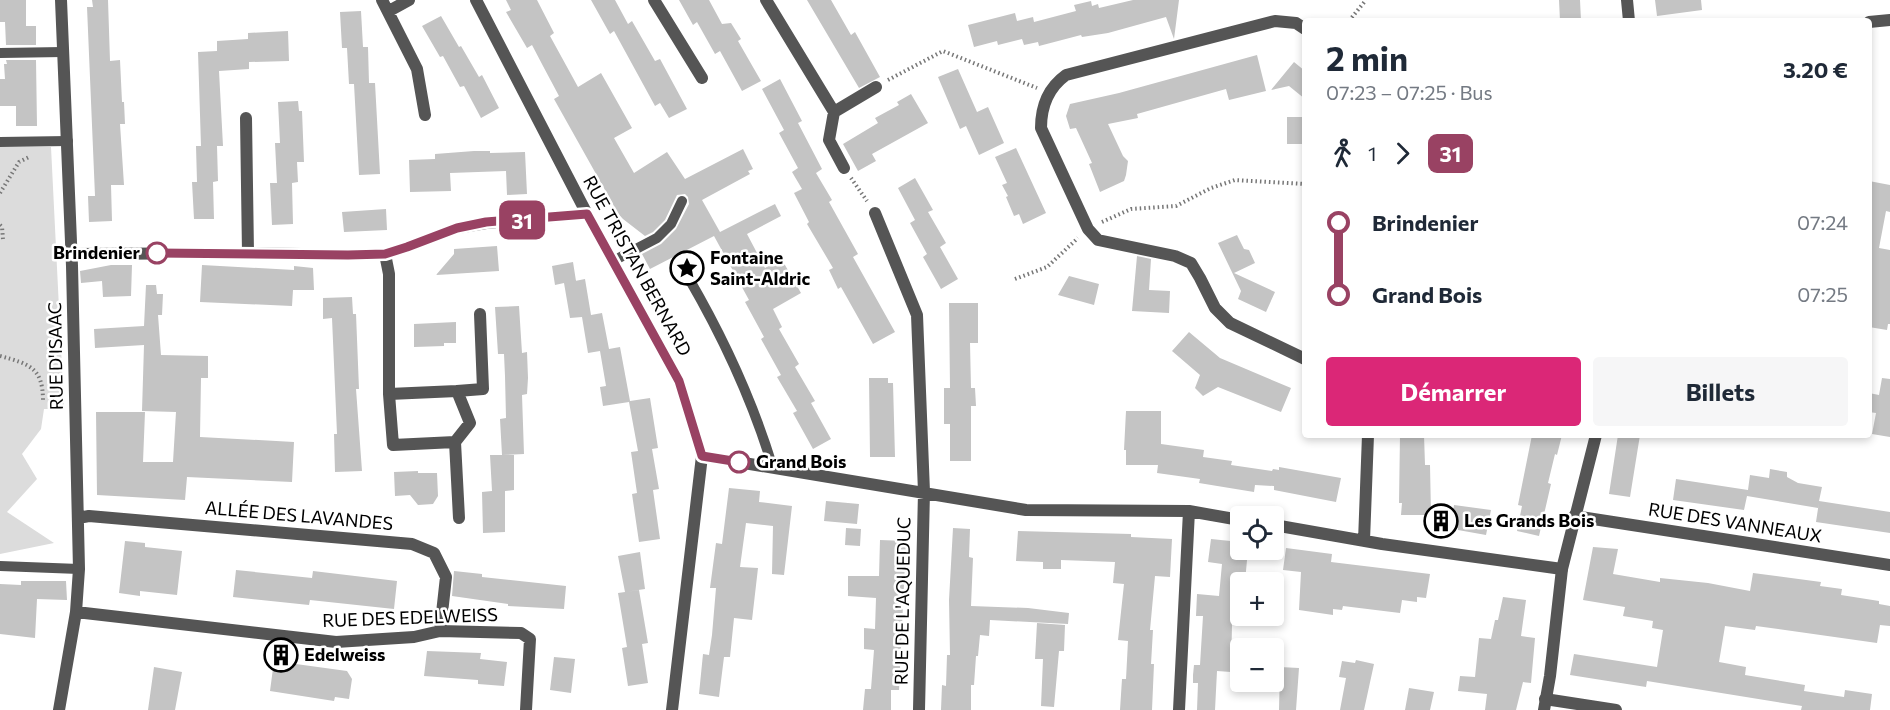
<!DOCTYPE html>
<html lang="fr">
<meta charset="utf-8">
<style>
:root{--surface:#fff;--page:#f6f6f7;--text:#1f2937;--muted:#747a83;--accent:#db2777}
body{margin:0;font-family:Commissioner,sans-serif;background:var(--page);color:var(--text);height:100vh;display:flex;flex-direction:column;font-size:22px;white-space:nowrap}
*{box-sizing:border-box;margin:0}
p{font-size:20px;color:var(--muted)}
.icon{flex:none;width:33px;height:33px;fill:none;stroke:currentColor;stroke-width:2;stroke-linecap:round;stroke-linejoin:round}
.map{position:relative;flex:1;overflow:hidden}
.panel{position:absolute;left:1302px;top:18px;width:570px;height:420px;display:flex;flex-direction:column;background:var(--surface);border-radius:6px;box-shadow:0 3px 9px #0003}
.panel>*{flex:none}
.badge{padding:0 12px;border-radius:9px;font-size:21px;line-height:39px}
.buttons{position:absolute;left:1230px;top:506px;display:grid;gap:12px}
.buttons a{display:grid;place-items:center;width:54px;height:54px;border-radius:6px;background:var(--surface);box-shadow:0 3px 9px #0003;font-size:30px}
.map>.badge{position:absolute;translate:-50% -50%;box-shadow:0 0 0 3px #fff}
.legs{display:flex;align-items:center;gap:9px;height:66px;padding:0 24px;font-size:20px}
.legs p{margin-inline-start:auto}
.summary{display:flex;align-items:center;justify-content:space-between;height:102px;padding:0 24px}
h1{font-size:33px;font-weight:700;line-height:45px}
.action{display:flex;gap:12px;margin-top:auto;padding:12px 24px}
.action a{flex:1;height:69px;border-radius:6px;background:var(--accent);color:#fff;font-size:24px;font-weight:700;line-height:69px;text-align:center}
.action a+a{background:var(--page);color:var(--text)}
ul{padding:0 24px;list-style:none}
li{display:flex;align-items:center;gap:21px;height:72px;font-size:22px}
li i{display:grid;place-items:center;width:9px;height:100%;margin:0 8px;background:currentColor}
li i::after{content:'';width:15px;height:15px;margin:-8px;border:4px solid;border-radius:50%;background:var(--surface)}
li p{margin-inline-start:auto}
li:first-child i{background:linear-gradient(#0000 50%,currentColor 0)}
li:last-child i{background:linear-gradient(currentColor 50%,#0000 0)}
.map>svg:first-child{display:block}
.green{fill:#dcdcdc}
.building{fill:#c4c4c4}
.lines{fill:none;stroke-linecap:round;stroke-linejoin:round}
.path{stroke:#777;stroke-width:4;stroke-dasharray:1.5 3;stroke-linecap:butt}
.service{stroke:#555;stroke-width:10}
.minor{stroke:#555;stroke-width:12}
.tertiary{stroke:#555;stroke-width:12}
.line-1-casing{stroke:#fff;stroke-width:14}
.line-1{stroke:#994263;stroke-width:9}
.stop-1-dot{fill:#fff;stroke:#994263;stroke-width:3}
.labels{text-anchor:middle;stroke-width:5;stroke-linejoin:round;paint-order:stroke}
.stop-label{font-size:18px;font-weight:bold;fill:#000;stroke:#fff;text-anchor:end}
.poi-label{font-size:18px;font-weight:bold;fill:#000;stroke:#fff;text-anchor:start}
.street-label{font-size:18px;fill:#000;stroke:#fff}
</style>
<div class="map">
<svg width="1890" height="710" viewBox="0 0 1890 710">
<rect width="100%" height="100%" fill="#fff"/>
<path class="green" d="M0,147h51l13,262h-20l-3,20 -19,25 15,25 -30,33 47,31 -54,11z"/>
<path class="building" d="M0,0h26v26h10v19h-30l-1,-23h-5z
M92,0h16l2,61 10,-1 2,42h2l1,22h-5l4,61h-13l1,36 -23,1 -1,-26h7l-8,-189h6z
M506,0h31l17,33 -4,3 28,51 23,-14 31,55 -18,10 20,35 33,-21 18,27 58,-30 10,20 -5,2 2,3 -48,26 18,32 55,-28 6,12 -34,18 18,34 16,-10 20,35 -28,16 9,18 -3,2 20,35 -4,3 20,34 -4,2 20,36 -18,10 -20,-36 4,-2 -20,-34 4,-2 -20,-36 3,-2 -19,-35 4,-2 -35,-64 -64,33 -8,-15 19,-10 15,-15 13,-25 -1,-7 -3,-3 -8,1 -12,25 -12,12 -8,4 -22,-17 -10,-11 1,-2 -60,-107 5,-3 -16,-30 -11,-21 -5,3 -21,-36 5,-2z
M591,0h24l13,24 4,-3 23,40 5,-2 27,50 -18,9 -9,-15 -5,3 -41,-75 -4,3z
M679,0h30l13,24 9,-1 10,16 -3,2 23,40 -19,10 -22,-40 -5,3 -18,-32 -4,3z
M807,0h24l20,35 4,-3 25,45 -21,11z
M1133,0h46l-5,39 -8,-22 -58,16 -26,4 -1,-2 -42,11 -1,-4 -14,3 -2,-6 -24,6 -1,-4 -23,6 -6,-22 47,-12 2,8 16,-4 1,5 42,-11 -2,-6 17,-4 1,5 6,-2 1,4z
M1559,0h21l1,21h-21z
M1655,0h46l1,10 -45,6z
M361,11l2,36h5l1,36h6l5,91 -21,1 -5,-91h-5l-2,-36h-5l-2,-36z
M441,16l18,31 2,-1 18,31 3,-2 17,33 -18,10 -17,-32 -4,1 -17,-31 -3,1 -18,-31z
M288,31l1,30 -40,1v7l-30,2 4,75h-6l1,35 -5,1 1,37h-20l-2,-37h5l-1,-36h5l-3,-94 19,-1v-10l31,-2v-6z
M1257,55l9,36 -37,9 -3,-11 -89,25 1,4 -30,6 15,32 5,5 -2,14 -2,6 -24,11 -11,-28 3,-1 -16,-35 -6,1 -4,-13 4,-12 49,-11z
M6,60h30l1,66h-21v-20h-16v-27h5l-1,-15h3z
M1294,62l11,9v28l-16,-13 -18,4z
M958,69l19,43 11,-5 16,36 -25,12 -13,-29 -6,3 -22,-52z
M780,79l22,42 -4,2 24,46 -6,4 16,27 -3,2 29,52 -5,3 42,75 -22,12 -32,-57 -3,2 -9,-19 4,-2 -26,-44 2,-2 -15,-29 8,-4 -10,-17 6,-4 -19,-35 5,-3 -22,-41z
M911,94l17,29 -56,31 4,7 -18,10 -15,-27 35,-21 -3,-5 24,-13 -2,-3z
M298,101l1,10h3l2,51h-7l1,20 -6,1 1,41 -21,1 -2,-42h7l-2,-40h5l-2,-41z
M1287,117h18v27h-18z
M1016,148l30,65 -23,11 -4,-10 -5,2 -8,-19 2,-1 -6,-11 5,-2 -12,-26z
M474,151h16v2l35,-1 2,42 -20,1 -1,-24 -56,2 1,18 -41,1 -1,-32 26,-1v-5z
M915,178l18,32 -5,2 18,31 -6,4 18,32 -17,10 -18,-32 4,-3 -17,-31 5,-3 -17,-32z
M1869,181l21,4v27l-4,-1 -7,37 11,2v74h-2l-1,6 -18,-3z
M386,209l1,21 -43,2 -2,-20z
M1237,235l7,14 5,1 6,13 -21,10 41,19 -9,20 -28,-13 3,-8 -23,-48z
M497,246l2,25 -63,4 18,-21v-5z
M1137,256l14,3 -2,31 21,1 -1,22 -37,-2z
M573,262l3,19 -11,2 20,-4 6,36 11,-2 7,36 11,-2 10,54 20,-3 8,50 -6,1 7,40 -6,1 7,49 -21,3 -7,-48 5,-1 -6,-41 7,-1 -9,-49 -26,4 -3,-19 6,-1 -6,-35 -12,2 -6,-36 -12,1 -6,-35 -9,2 -3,-19z
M111,265h21l-1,31 -28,1 -1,-16 -21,2 -1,-12z
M202,265l92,5v-4l19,2 1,22h-21l-1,16 -92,-4z
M1069,276l30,8 -5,21 -36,-10z
M146,285h10l1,9h6l-1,21h-4l3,40 47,1v22h-7l-1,59 94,5 -2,40 -105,-5 -2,23 -88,-5 -1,-83h49l-2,50h30l3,-50 -34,-1 2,-66 -49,3 -1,-19 50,-3z
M352,297l1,17h3l3,75h-3l6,82 -27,1 -1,-38h3l-5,-116 -9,1v-21z
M949,303h29v40h-8l1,45h4l1,18h-5v55h-21v-37h-6v-36h6z
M519,306l3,47 5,-1 1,26 -1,16 -5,1 2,59 -22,1 -2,-36 6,-1 -1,-42 -1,-22h-6l-3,-47z
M456,322v21h-12v3l-30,1v-23z
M1189,332l31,26 71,30 -10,24 -63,-25 -15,9 -8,-8 5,-13 -28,-24z
M869,378h19v5h5l2,74h-25z
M1882,378l8,1v58l-18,-3 4,-21 -7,-1v-19l10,2z
M1126,411h35v33l43,6 -1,7 29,4 -1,4 41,6 1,-2 6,1v-3l62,11 -5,24 -62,-12v-4l-19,-1 -1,7 -55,-9 1,-4 -43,-6 1,-8h-32v-15h-2z
M1400,435h24l1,30h5l1,50h-30l1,-12h-3z
M1532,435h30l-5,20 -2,-1 -7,29 3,1 -12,52 -22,-5 5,-25 -4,-1z
M1618,435h22l-10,62 -21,-3z
M490,455h24v35l-9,1v41l-22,1 -1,-41 10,-1z
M1770,469l17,3v5l11,6 24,4 -3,14 71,11v21l-74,-11 3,-20 -1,6 -71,-12 -3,14 -71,-10 3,-21 72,11 2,-15 19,3z
M418,471v2h19l1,23 -5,8 -15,1 -8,-10 -15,1 -1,-24z
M729,488l31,3 -1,11 33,4 -8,69 -12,-1 1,-48 -27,-3 -6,44 18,1 -6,52 -18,-2 -4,39h-6l-5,40 -20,-3 4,-40 6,1 3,-20 4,-47h-6l6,-45 6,1z
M826,501l33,3 -2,20 -33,-3z
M1454,505l37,5 -5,25 -28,-5v-2l-7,-2z
M846,528l15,1 -1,17 -15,-1z
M953,528l17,1 -1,28 4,1 -2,48 57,2 41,5 -1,11 -78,-4 -1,16 -9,-1 -2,21h-2l-2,29h-3v25h-30l1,-25 4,1 1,-31h3l-1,-55z
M1018,531l113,3v3l41,2 -2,38 -15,-1 -5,54h3l-2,34h3l-2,46h-32l2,-31h4l2,-38 -10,-1 6,-56 -11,-1 2,-21 -54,-2v9h-18v-7l-27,-1z
M1211,539l29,3v7h8l-3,33h-5v44l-8,-1 -1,47 -14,-1 -2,39h-18l1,-27h-5v-8l1,-10h6l3,-49h-7l1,-22 22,2 3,-32 -14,-2z
M880,540l26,1 -7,149h-8v20h-28l2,-21h6l3,-39 -10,-1v-21l11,1 1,-31 -28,-2v-20h31z
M125,541l20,2v4l37,4 -5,44 -37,-4v5l-21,-3z
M1593,547l25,2 -5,25 47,8v-4l48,5 42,8 3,-18 68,9 -1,4 22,3 -1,6 38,6v3l11,2v20l-10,-1 -3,18 -121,-17 -1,4 -30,-4 -6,36 27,5 -1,8 60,10 -1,6 40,6 1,-7 27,4 -2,16h-69l1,-4 -155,-25 -1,6 -76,-12 4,-21 83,13 6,-37 -11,-2 1,-7 -30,-5 2,-9 -42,-7z
M1286,548l46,6 -1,8 99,12 -4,24 -9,-1v5l-15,-2 -2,13 -57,-7 -1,4 -9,-1v6l-34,-5 2,-38 -18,-2z
M640,552l5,37 -20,3 -7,-36z
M236,570l76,8 1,-7 84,10 -3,28 -84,-9 -1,5 -76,-8z
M454,571l28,3v3l84,9 -2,23 -56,-3v-2l-56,-8z
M21,581h45l1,19 -30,-1 -2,39 -35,-4v-50l21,1z
M639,590l9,53 -6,1 6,39 -20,3 -6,-38 5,-1 -9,-54z
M1503,597l23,3 -5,36 14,2 -4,45 -8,-1 -7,28h-31l2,-16 -29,-3 2,-15 15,1 4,-39 12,1 4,-19h3z
M1037,623l28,2 -1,26h-5l-5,56 -13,-1 2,-47h-8z
M427,651l54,2 -1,6 27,3 -3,24 -26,-2v-4l-54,-4z
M554,657l21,2 -4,34 -21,-3z
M1356,660l18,4 -10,46h-24l6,-32 -7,-1 3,-16 13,2z
M274,661l73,10 5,8 -3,20 -14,-2 -1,4 -64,-10z
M154,667l28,5 -7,38h-27z
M1280,667l19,1 -3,42h-17z
M1409,688l25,4 -4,18h-25z"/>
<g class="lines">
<path class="path" d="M1349,21l17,-21
M888,80l55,-29 94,37
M851,178l16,23
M0,193l19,-31 10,-5
M1102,222l29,-13 45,-3 35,-18 24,-8 70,4
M0,225l2,2 1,12
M1015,279l32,-12 31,-29
M0,356c30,8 43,12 43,45"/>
<path class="service" d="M0,53l63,-1
M0,142l68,-1
M613,261l44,-23 14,-14 11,-23
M688,277c35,60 65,125 85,191
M0,566l79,3"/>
<path class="minor" d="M382,0l35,69 8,46
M476,0l111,214 92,167 23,75 -30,254
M654,0l48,78
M766,0l68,112 42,-25
M389,11l20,-11
M1869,22l21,-2
M1305,29l-9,-6 -21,-2 -209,54c-18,13 -25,31 -25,53l47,101 10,11 77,16 16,7 9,15 15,30 15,15 75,36
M834,112l-5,28 15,28
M246,118l2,135
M875,213l42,102 7,177 -5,218
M72,254l176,-1 100,2 37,-1 22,-7 50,-19 29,-5 101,-9
M385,254l4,20v120l4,51 62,-3 15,-19 -13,-32 -68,3
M457,391l26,-2 -3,-75
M455,442l4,76
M702,456l324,54 163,1 51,9
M1574,516l316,49
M78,518l11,-2 323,28 22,9 12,24 -6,54
M1274,525l108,19 180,25
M1364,541l4,-106
M76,612l260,30 78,-5 26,-6 81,2 9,6 -4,71
M1545,699l71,11
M59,710l17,-98 3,-43 -7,-303 -11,-266
M1179,710l10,-199"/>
<path class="tertiary" d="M1627,0l2,21
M1544,710l6,-34 12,-107 34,-134"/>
</g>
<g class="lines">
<g class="line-1-casing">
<path id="line-1" d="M157,253l191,2 37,-1 22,-7 50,-19 29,-6 101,-8 92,167 23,75 37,6"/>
</g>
<use href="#line-1" class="line-1"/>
</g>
<defs>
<g id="sight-ring" transform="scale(1.725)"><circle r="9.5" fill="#fff" stroke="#000" stroke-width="1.5"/><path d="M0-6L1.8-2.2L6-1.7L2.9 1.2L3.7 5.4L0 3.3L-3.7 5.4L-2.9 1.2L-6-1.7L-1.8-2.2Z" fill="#000"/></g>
<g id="building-ring" transform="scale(1.725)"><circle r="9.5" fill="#fff" stroke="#000" stroke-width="1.5"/><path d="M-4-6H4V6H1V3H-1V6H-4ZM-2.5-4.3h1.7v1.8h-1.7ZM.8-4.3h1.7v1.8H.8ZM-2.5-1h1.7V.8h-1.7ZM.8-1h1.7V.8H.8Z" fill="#000"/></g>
</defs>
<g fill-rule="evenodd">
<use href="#sight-ring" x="687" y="268"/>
<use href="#building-ring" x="1441" y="521"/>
<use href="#building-ring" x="281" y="655"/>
</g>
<g class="stop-1-dot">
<circle cx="157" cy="253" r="10"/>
<circle cx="739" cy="462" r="10"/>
</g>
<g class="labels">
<g class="stop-label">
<text x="140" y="259">Brindenier</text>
<text x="756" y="468" text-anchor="start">Grand Bois</text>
</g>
<g class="poi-label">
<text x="710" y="264">Fontaine<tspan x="710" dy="21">Saint-Aldric</tspan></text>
<text x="1464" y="527">Les Grands Bois</text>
<text x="304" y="661">Edelweiss</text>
</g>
<g class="street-label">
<text transform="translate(637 266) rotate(61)" y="6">RUE TRISTAN BERNARD</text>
<text transform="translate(56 356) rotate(-91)" y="6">RUE D'ISAAC</text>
<text transform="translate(299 516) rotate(5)" y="6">ALLÉE DES LAVANDES</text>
<text transform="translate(1735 523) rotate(9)" y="6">RUE DES VANNEAUX</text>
<text transform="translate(903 601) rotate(-89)" y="6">RUE DE L'AQUEDUC</text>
<text transform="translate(410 618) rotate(-2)" y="6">RUE DES EDELWEISS</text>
</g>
</g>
</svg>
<div class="buttons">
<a><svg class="icon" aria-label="locate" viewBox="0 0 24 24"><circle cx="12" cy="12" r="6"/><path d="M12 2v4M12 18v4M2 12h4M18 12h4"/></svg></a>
<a>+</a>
<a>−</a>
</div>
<b class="badge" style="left:522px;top:220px;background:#994263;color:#fff">31</b>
<section class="panel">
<div class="summary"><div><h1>2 min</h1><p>07:23 – 07:25 · Bus</p></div><b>3.20 €</b></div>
<div class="legs"><svg class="icon" aria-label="walk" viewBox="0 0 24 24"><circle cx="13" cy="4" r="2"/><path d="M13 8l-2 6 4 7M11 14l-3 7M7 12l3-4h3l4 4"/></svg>1<svg class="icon" aria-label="forward" viewBox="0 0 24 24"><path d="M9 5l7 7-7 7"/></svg><b class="badge" style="background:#994263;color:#fff">31</b></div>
<ul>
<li><i style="color:#994263"></i><b>Brindenier</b><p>07:24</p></li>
<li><i style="color:#994263"></i><b>Grand Bois</b><p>07:25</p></li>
</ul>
<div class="action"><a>Démarrer</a><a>Billets</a></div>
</section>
</div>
